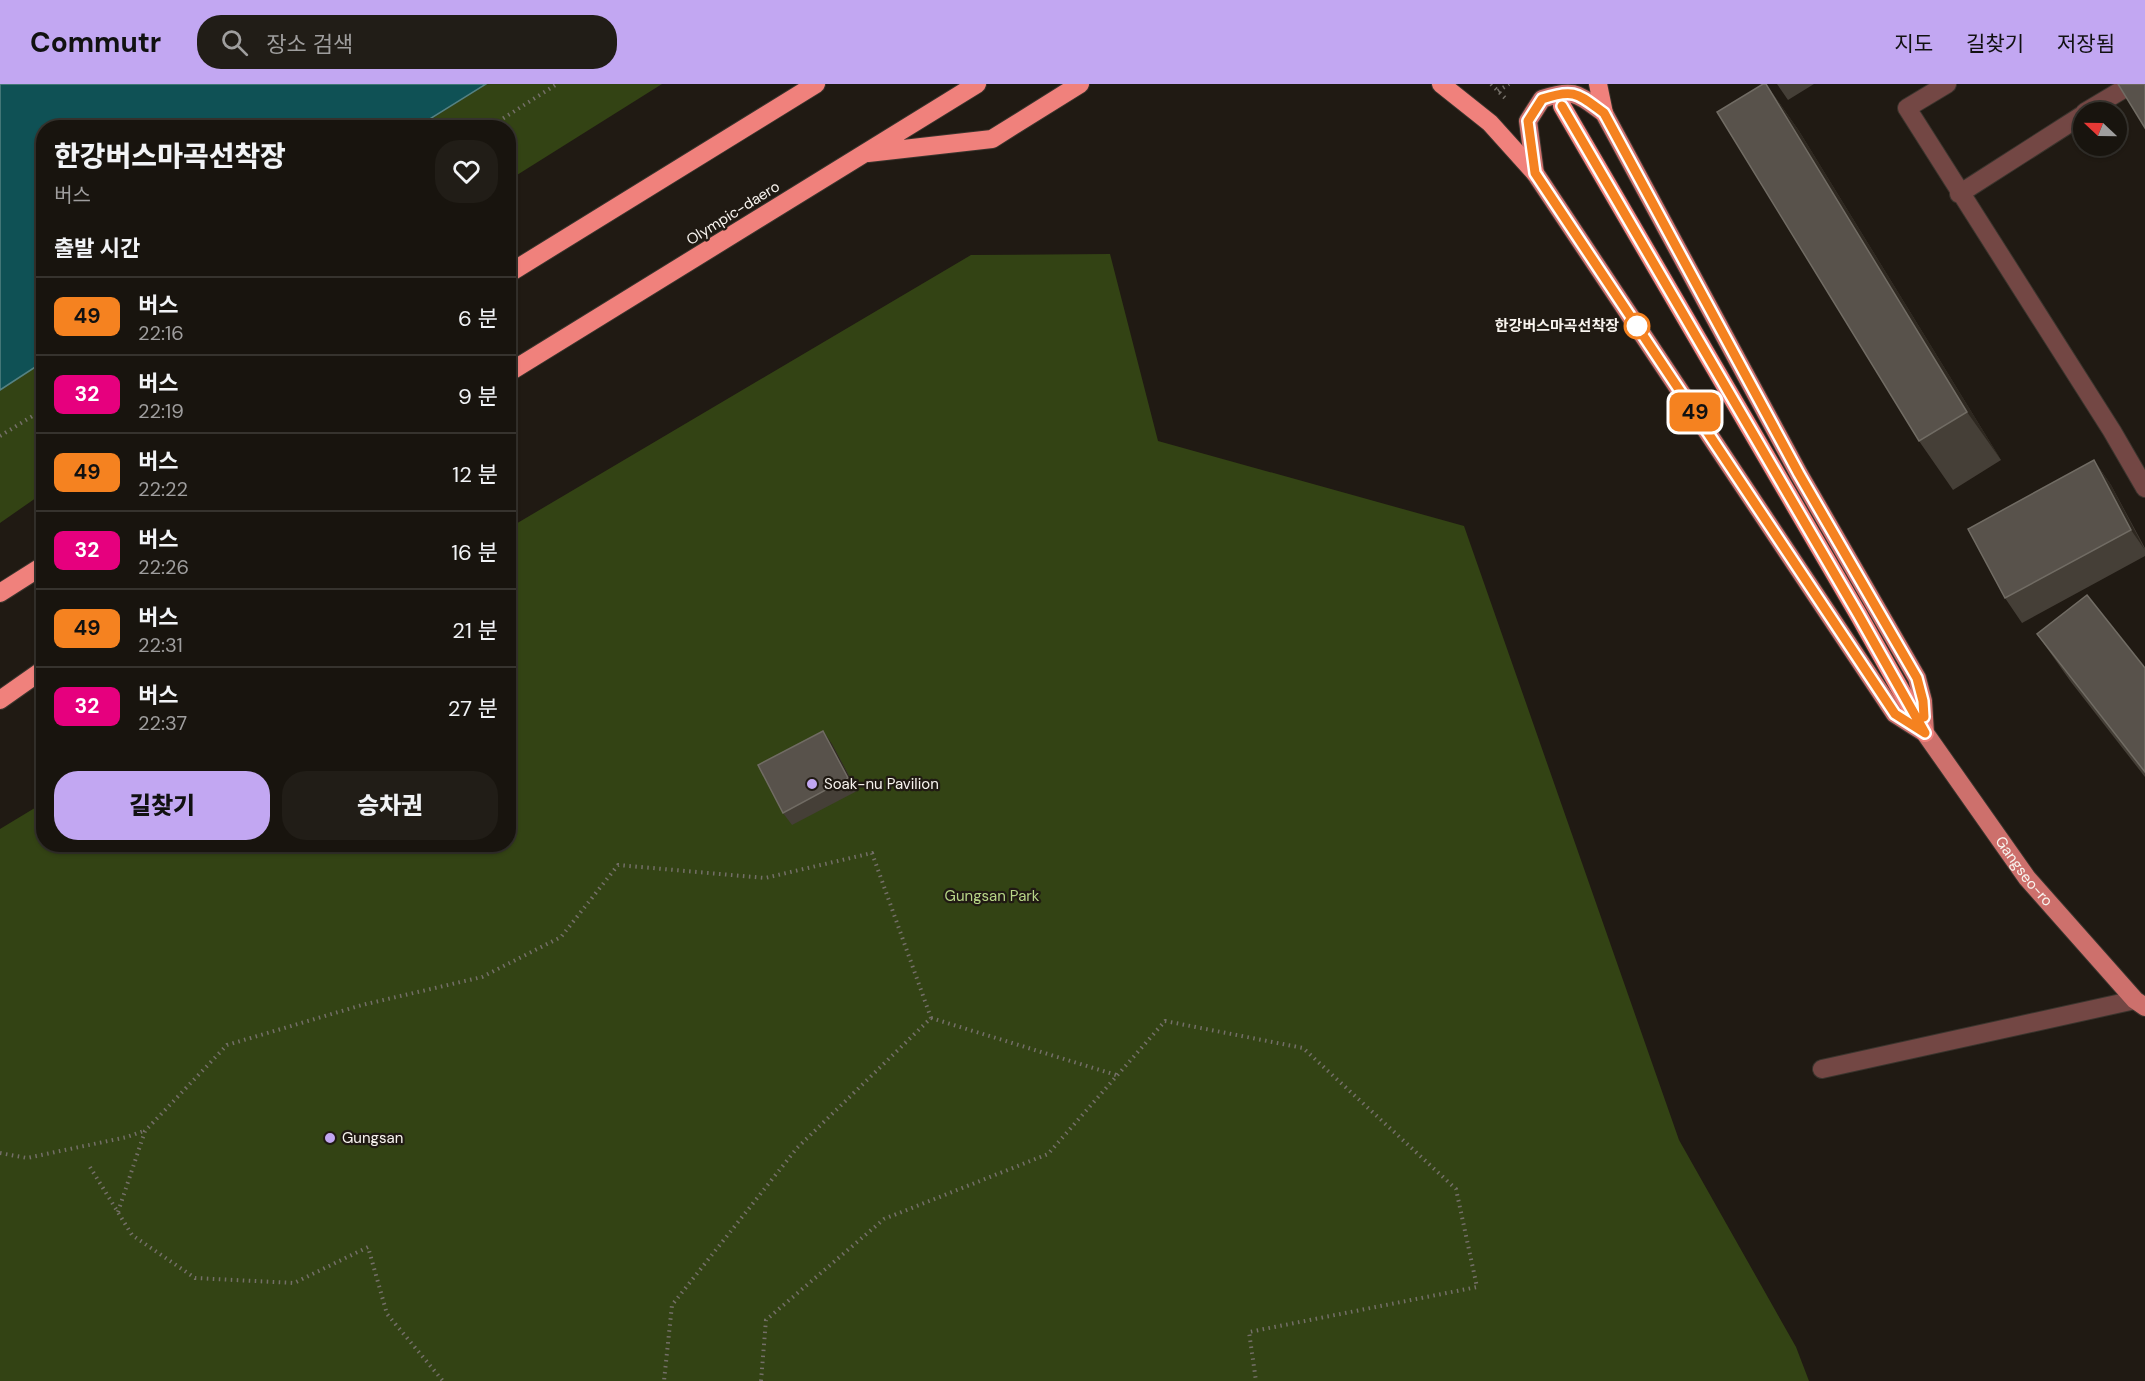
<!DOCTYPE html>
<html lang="ko">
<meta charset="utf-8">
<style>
:root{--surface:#18140e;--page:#211d17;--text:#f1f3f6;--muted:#9f9e9e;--line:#36332e;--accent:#c2a7f2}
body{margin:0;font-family:"DM Sans","Noto Sans KR",sans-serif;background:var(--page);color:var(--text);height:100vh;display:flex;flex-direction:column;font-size:22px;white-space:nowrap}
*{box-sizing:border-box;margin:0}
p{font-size:20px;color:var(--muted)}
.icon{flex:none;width:33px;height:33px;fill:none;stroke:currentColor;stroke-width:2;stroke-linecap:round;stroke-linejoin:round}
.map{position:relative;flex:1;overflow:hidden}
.sheet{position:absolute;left:36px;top:36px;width:480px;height:732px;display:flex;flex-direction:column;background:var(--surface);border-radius:24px;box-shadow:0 2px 4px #0004,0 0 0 2px var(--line)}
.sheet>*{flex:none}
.badge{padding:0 12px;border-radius:9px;font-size:21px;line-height:39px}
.needle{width:39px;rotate:292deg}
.fabs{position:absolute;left:2073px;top:18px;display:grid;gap:12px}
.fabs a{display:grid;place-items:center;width:54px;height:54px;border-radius:50%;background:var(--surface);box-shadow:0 2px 4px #0004,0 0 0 2px var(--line);font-size:30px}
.map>.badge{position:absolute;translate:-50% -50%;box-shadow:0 0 0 3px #fff}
h2{padding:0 18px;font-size:22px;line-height:54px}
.round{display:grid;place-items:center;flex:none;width:63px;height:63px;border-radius:24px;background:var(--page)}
.summary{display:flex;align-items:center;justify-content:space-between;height:102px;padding:0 18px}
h1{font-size:28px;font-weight:800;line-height:45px}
.button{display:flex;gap:12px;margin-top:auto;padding:12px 18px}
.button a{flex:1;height:69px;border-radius:24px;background:var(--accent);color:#111;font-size:24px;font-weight:800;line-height:69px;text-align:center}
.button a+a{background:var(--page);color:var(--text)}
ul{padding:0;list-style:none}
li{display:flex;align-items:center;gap:18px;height:78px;padding:0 18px;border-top:2px solid var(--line)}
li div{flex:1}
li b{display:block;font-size:22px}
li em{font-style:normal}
li .badge{min-width:66px;font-weight:700;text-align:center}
header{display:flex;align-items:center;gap:36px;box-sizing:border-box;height:84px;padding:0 30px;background:var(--accent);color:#111}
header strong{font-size:28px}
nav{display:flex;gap:33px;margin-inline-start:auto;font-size:21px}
.search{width:420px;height:54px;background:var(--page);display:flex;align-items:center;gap:15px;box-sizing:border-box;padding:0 21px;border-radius:24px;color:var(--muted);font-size:22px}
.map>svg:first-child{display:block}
.green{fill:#334314}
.water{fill:#0f5155;stroke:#558283;stroke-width:1.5}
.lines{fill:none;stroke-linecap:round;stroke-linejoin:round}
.minor-casing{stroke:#3a342d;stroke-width:20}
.major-casing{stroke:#3a342d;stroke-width:20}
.highway-casing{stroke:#3a342d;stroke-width:20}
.path{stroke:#746f68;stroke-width:4;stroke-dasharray:1.5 4.5;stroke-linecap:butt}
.minor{stroke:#734744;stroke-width:18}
.major{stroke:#cd706c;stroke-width:18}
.highway{stroke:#f0817c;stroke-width:18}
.wall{fill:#453f37}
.shaded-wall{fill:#2e2820}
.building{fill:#58524b;stroke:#716c64;stroke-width:1.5}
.line-casing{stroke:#fff;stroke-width:14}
.line{stroke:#f58220;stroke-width:9}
.stop-dot{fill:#fff;stroke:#f58220;stroke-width:3}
.poi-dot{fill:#c2a7f2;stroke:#201a13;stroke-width:2}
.labels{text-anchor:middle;stroke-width:4.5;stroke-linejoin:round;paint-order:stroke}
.street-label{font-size:15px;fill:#f8f4ef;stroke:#201a13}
.stop-label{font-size:15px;font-weight:bold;fill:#f8f4ef;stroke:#201a13;text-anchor:end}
.poi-label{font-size:15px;fill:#f8f4ef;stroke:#201a13;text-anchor:start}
.park-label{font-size:15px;fill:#b7d587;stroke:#201a13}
</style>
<header>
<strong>Commutr</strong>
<div class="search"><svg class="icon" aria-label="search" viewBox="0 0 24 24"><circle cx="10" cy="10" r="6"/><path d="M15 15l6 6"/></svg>장소 검색</div>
<nav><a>지도</a><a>길찾기</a><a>저장됨</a></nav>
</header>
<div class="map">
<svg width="2145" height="1297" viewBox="0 0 2145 1297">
<rect width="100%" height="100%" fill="#201a13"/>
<path class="green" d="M486,0h176l-153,96 -1,-52h-91z
M1110,170l48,187 306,85 215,614 117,207 13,34h-1809v-552l43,-26 1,41h464l1,-316 462,-273z
M43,278v131l-43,30v-133z"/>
<path class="water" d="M0,0h486l-69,43 -373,1 -1,234 -43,28z"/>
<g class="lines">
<g class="minor-casing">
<path id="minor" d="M1947,0l-40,24 205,323 33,57
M2085,28l47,-28
M1959,110l125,-80
M1822,985l313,-69"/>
</g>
<g class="major-casing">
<g id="major">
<path id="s1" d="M1925,649l-2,-32 -6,-23 -118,-204 -195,-361c-26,-19 -29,-25 -62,-14l-14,22 7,52 360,541 30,19 102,145 108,122 10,7"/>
</g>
</g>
<g class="highway-casing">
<path id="highway" d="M1441,0l49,39 45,50
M1598,0l6,29
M1562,22l296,508 67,119
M868,69l124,-14 88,-55
M508,190l308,-190
M508,289l469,-289
M0,509l44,-28
M0,616l44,-31"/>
</g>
<path class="path" d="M1491,0l14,14
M1498,7l11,-7
M488,44l69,-44
M0,352l44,-27
M931,934l185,57
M0,1069l27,5 100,-21 17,-6
M90,1083l42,68 63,43 99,5 74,-36 19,67 56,67
M118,1128l27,-81 82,-86 135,-40 120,-28 79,-40 57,-72 147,13 107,-25 59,165 -134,130 -125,157 -8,76
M761,1297l5,-61 118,-101 164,-65 117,-133 138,27 153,141 21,98 -228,45 7,49"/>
<use href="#minor" class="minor"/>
<use href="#major" class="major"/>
<use href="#highway" class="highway"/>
</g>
<path class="wall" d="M1766,0l33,47 202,329 -48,30 -34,-49z
M1777,0h37l-26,16z
M2094,376l17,25 34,63v8l-123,67 -17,-25z
M2037,550l108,34v109l-74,-95z
M832,660l25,47 -65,34 -9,-12z"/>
<path class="shaded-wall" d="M1766,0l33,47 202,329 -34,-48z
M2094,376l17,25 34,65 -14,-20z
M823,647l9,13 25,47 -9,-13z"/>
<path class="building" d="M1763,0h3l201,328 -48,29 -202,-329z
M2118,0h27v44z
M2094,376l37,70 -126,68 -37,-69z
M2087,511l58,73v104l-108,-138z
M823,647l25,47 -65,35 -25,-48z"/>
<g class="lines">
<g class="line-casing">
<path id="line" d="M1562,22l296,508 67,119 -30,-19 -360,-541 -7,-52 14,-22c33,-11 36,-5 62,14l195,361 118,204 6,23 1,16"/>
</g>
<use href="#line" class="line"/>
</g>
<circle class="stop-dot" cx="1637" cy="242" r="12"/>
<g class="poi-dot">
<circle cx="812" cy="700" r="6"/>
<circle cx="330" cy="1054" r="6"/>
</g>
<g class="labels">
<g class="street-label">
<text transform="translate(733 129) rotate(-32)" y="5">Olympic-daero</text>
<text dy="5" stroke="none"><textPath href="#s1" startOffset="1704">Gangseo-ro</textPath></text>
</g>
<g class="stop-label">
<text x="1619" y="247">한강버스마곡선착장</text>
</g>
<g class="poi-label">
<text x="824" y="705">Soak-nu Pavilion</text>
<text x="342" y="1059">Gungsan</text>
</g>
<g class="park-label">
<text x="992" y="817">Gungsan Park</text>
</g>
</g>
</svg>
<div class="fabs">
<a><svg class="needle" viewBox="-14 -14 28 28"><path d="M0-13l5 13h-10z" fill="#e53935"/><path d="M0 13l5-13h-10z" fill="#9f9e9e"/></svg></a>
</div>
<b class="badge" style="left:1695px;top:328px;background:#f58220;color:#111">49</b>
<section class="sheet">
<div class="summary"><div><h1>한강버스마곡선착장</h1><p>버스</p></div><a class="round"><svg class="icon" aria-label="heart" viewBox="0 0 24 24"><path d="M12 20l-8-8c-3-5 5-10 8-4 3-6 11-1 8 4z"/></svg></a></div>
<h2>출발 시간</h2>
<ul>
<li><span class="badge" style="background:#f58220;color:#111">49</span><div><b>버스</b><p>22:16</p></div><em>6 분</em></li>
<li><span class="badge" style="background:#e6007e;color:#fff">32</span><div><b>버스</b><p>22:19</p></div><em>9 분</em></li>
<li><span class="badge" style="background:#f58220;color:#111">49</span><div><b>버스</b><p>22:22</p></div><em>12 분</em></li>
<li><span class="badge" style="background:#e6007e;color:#fff">32</span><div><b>버스</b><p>22:26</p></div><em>16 분</em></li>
<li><span class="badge" style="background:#f58220;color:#111">49</span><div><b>버스</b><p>22:31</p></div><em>21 분</em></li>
<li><span class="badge" style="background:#e6007e;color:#fff">32</span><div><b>버스</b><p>22:37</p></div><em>27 분</em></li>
</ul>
<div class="button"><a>길찾기</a><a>승차권</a></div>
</section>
</div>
